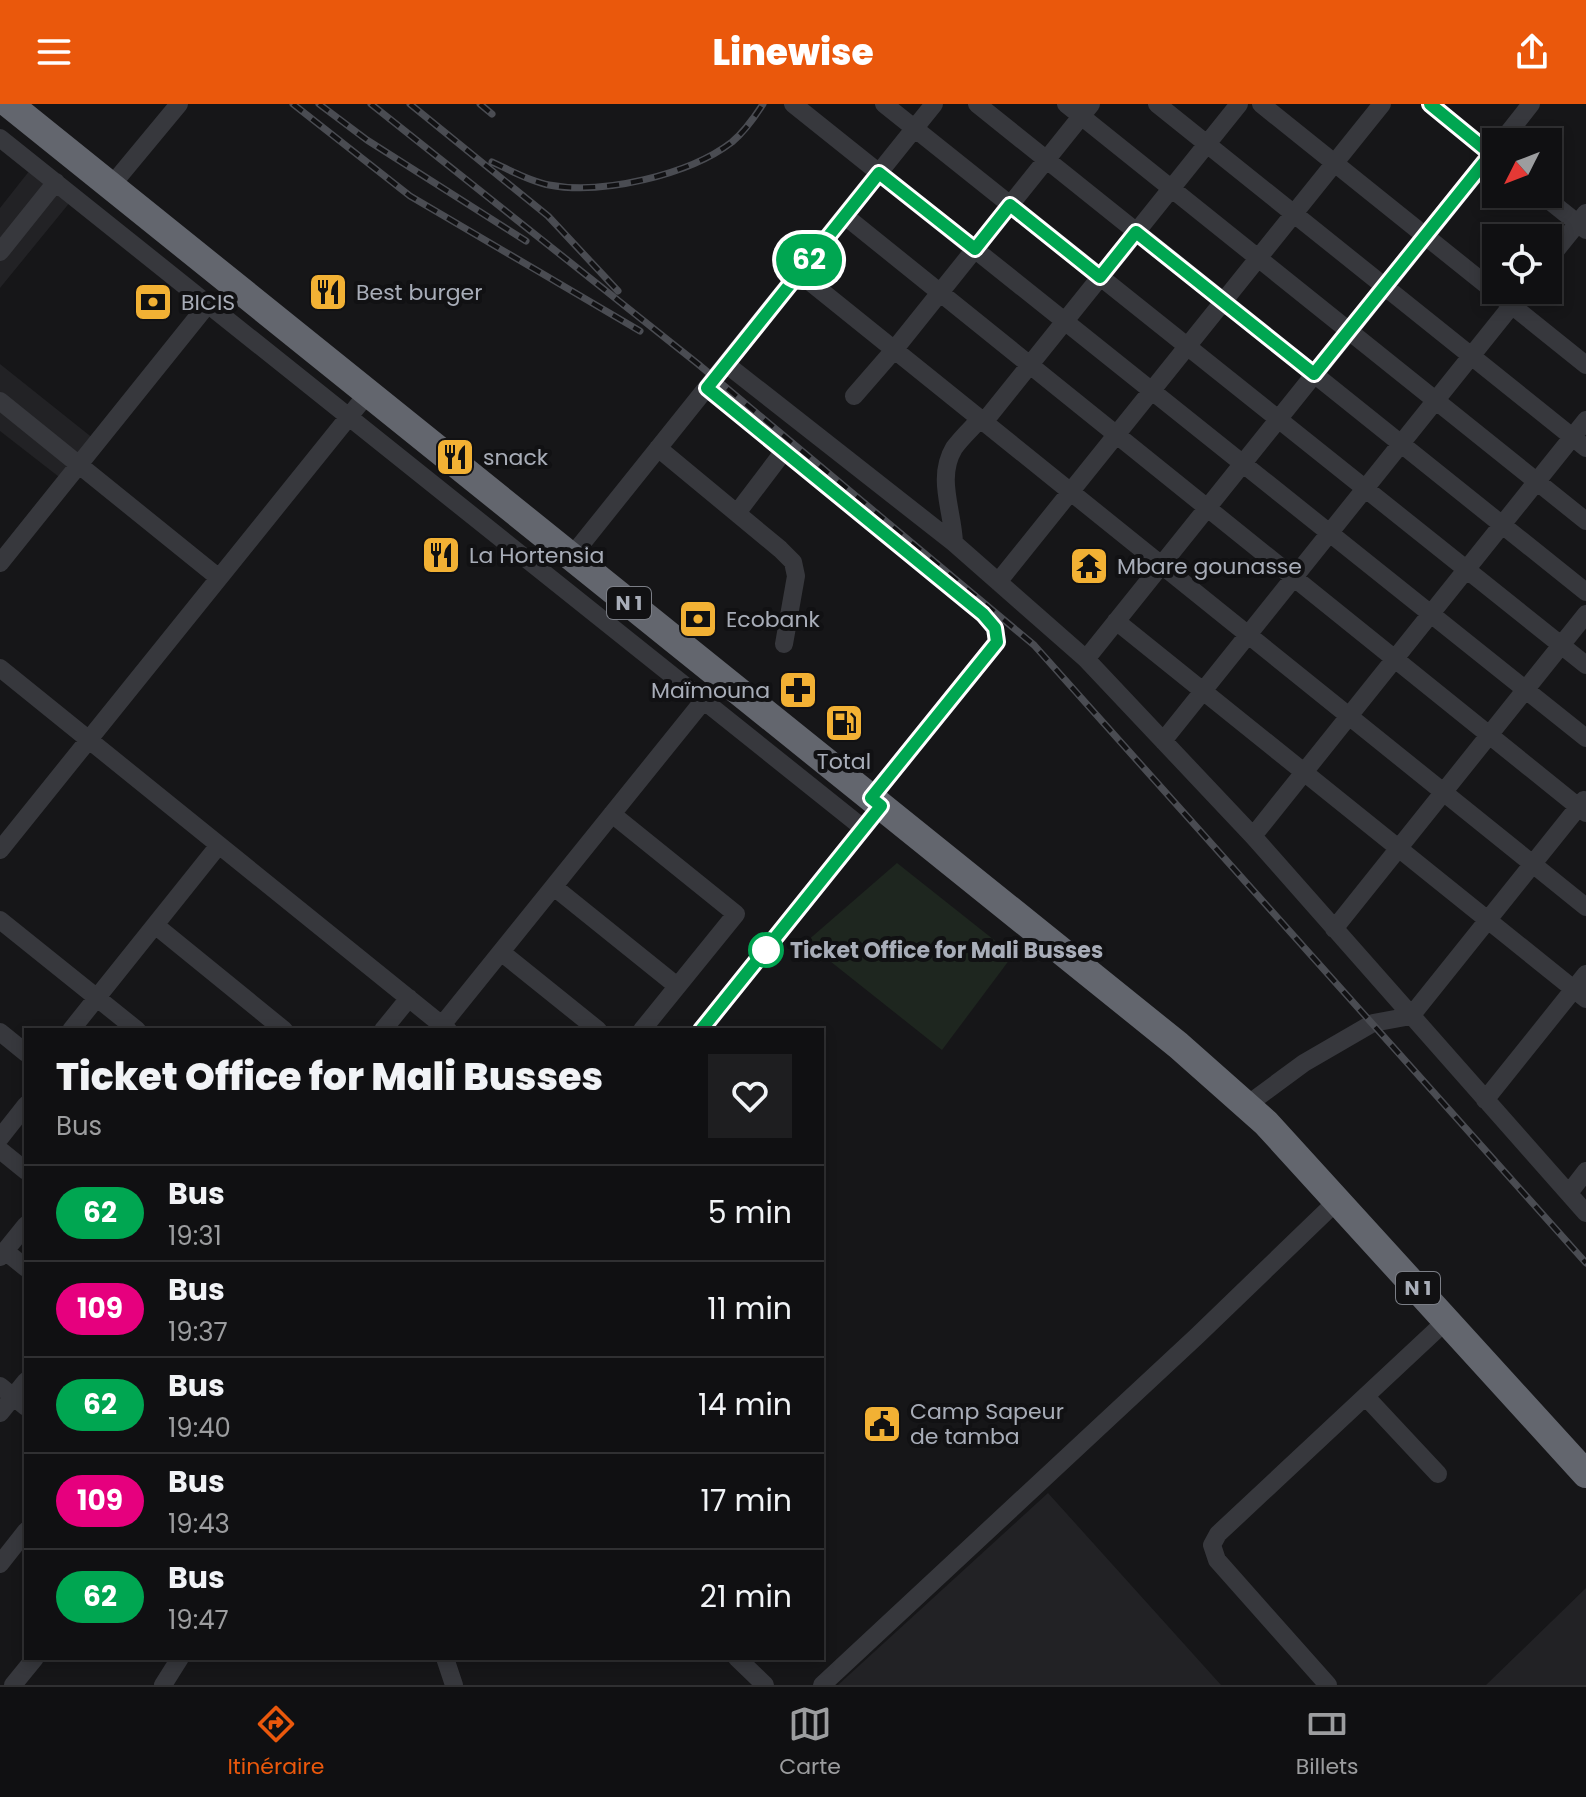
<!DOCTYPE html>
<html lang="fr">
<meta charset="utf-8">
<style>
:root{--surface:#101012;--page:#1e1e20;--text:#f1f3f6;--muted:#9c9d9f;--line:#303032;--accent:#ea580c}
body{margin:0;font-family:Poppins,sans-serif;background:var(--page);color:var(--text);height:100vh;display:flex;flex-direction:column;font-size:30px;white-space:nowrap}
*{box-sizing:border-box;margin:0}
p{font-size:26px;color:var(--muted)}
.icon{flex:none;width:44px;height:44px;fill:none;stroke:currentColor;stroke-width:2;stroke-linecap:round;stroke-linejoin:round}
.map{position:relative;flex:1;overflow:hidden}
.drawer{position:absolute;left:24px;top:924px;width:800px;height:632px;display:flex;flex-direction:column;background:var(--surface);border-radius:0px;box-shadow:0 4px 12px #0003,0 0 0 2px var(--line)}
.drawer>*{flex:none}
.badge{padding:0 16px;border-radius:26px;font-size:28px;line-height:52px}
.needle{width:52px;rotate:228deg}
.buttons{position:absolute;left:1482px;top:24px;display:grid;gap:16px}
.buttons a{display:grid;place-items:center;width:80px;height:80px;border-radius:0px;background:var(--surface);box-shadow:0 4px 12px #0003,0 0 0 2px var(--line);font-size:40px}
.map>.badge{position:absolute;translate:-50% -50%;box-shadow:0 0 0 4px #fff}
.round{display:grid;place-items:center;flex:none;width:84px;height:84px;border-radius:0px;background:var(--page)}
.headline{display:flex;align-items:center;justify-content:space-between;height:136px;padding:0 32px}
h1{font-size:38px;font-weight:800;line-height:60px}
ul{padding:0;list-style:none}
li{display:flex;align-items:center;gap:24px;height:96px;padding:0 32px;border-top:2px solid var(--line)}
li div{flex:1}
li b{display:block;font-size:30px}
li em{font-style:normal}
li .badge{min-width:88px;font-weight:700;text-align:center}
header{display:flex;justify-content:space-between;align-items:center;height:104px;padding:0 32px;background:var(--accent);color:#fff;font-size:36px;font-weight:800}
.tabs{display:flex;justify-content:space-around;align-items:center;height:112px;border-top:2px solid var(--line);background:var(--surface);font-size:22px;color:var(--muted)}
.tabs a{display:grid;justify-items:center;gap:4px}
.tabs .active{color:var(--accent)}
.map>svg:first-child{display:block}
.built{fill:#222225}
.green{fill:#1e261f}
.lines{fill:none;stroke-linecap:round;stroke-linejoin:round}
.minor{stroke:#37383d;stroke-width:18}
.highway{stroke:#63666e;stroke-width:28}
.rail-casing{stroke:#4a4c52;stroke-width:7}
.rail{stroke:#111113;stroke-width:4;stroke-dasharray:12;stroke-linecap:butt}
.line-casing{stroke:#fff;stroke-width:18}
.line{stroke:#00a651;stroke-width:12}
.stop-dot{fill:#fff;stroke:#00a651;stroke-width:4}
.labels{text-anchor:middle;stroke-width:8;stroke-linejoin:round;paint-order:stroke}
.shield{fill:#111113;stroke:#7b7e86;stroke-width:2}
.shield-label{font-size:20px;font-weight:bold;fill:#a8adb8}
.poi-label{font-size:22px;fill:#a8adb8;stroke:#111113;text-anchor:start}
.stop-label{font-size:22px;font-weight:bold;fill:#a8adb8;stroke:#111113;text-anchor:start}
</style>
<header><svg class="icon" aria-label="menu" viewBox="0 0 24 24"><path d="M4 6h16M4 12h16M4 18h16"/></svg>Linewise<svg class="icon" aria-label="share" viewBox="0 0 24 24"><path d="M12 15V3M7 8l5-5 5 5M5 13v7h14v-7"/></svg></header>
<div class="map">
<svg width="1586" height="1581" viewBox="0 0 1586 1581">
<rect width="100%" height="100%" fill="#161618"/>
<path class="built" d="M30,66l41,31 -71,87v-80z
M0,260l94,75 -31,41 -63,-49z
M1048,1389l173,192h-383z
M1586,1484v97h-100z"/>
<path class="green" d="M897,759l116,92 -71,95 -136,-108z"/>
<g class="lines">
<path class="minor" d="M793,0l793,634
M884,0l702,561
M977,0l609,488
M1066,0l520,417
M1157,0l429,344
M1261,0l325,261
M1430,0l66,54
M0,34l863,690
M1501,38l30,-38
M111,82l68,-82
M1541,90l45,36
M845,112l741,597
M0,148l56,-70
M1548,156l38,-47
M799,169l787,634
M726,260l228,179 132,116 167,177 333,377
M707,284l276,226 12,14 2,14 -126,156
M854,292l40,-46 197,-246
M0,297l219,177
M984,318l255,-318
M658,344l122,101 13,13 3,14 -12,68
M737,409l47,-62
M954,439c-1,-32 -18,-65 0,-95 7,-10 18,-20 26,-29
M571,453l363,-453
M0,459l208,-259
M998,478l384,-478
M1116,517l470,378
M1086,555l410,-511
M0,564l448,362
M1163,637l361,-451
M612,710l124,100 -94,116
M1253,732l333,-416
M0,746l368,-457
M554,783l123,99
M0,816l137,110
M155,821l129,105
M1334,825l252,-315
M501,848l97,78
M442,921l262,-325
M71,926l148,-185
M383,926l26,-32
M701,926l168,-209
M0,928l26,21
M1485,996l101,-126
M1247,1001l57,-42 69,-40 38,-7 173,-216
M0,1034l26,-33
M0,1046l26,21
M1569,1089l17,-22
M5,1147l21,17
M0,1153l26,-32
M0,1282l26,21
M1366,1293l72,77
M0,1309l26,-32
M0,1460l26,-33
M445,1554l9,27
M737,1554l28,27
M13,1581l22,-27
M163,1581l17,-27
M822,1581l375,-349 141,-136
M1328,1581l-111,-125 -5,-15 6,-11 229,-214"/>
<path class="highway" d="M9,0l1169,941 88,78 320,351"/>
<g class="rail-casing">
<path id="rail" d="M293,0l117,92 230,135
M319,0l48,36 159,101
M371,0l327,260 336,281 552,618
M410,0l138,112 70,75
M480,0l12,10
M492,58c18,8 37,19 57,23 53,10 140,-10 183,-43 13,-11 22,-24 31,-38"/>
</g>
<use href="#rail" class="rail"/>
</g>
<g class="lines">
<g class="line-casing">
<path id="line" d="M701,926l180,-224 -10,-8 126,-156 -2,-14 -12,-14 -276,-226 172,-215 96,76 35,-44 90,72 36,-45 178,142 177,-220 -61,-50"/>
</g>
<use href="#line" class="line"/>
</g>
<defs>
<g id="restaurant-square" transform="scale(2)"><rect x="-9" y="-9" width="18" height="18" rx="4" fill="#f2b134" stroke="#111113"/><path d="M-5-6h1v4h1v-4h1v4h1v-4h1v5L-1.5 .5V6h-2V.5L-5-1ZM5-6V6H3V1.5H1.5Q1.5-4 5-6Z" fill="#111"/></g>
<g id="bank-square" transform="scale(2)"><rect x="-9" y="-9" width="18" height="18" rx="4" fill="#f2b134" stroke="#111113"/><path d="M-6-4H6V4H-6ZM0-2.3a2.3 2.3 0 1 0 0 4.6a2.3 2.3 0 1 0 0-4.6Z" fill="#111"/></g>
<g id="temple-square" transform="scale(2)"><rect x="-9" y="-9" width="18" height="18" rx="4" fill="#f2b134" stroke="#111113"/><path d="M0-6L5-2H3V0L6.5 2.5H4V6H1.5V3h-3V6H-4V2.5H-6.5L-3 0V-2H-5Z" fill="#111"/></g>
<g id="pharmacy-square" transform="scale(2)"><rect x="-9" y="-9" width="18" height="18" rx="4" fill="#f2b134" stroke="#111113"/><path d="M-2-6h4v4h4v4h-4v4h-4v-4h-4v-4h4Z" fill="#111"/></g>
<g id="fuel-square" transform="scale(2)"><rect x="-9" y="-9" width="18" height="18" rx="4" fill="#f2b134" stroke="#111113"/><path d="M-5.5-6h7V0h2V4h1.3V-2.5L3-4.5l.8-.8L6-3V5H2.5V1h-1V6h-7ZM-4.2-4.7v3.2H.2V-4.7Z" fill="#111"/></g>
<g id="civic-square" transform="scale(2)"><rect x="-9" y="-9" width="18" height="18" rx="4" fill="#f2b134" stroke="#111113"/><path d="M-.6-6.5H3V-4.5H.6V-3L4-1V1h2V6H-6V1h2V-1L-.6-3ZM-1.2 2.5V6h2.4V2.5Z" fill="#111"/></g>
</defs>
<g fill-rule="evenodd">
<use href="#restaurant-square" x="328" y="188"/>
<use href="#bank-square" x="153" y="198"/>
<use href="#restaurant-square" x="455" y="353"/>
<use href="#restaurant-square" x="441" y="451"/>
<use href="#temple-square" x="1089" y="462"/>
<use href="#bank-square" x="698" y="515"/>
<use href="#pharmacy-square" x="798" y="586"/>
<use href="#fuel-square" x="844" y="619"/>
<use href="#civic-square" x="882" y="1320"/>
</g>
<circle class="stop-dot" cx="766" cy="846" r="16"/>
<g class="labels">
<g class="shield">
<rect x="607" y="483" width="44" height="32" rx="6"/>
<rect x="1396" y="1168" width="44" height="32" rx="6"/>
</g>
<g class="shield-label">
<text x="629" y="506">N 1</text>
<text x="1418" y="1191">N 1</text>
</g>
<g class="poi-label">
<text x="356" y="196">Best burger</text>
<text x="181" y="206">BICIS</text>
<text x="483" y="361">snack</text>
<text x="469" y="459">La Hortensia</text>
<text x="1117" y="470">Mbare gounasse</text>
<text x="726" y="523">Ecobank</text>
<text x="770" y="594" text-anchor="end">Maïmouna</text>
<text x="844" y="665" text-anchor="middle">Total</text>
<text x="910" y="1315">Camp Sapeur<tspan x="910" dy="25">de tamba</tspan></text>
</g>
<g class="stop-label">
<text x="790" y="854">Ticket Office for Mali Busses</text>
</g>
</g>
</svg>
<div class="buttons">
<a><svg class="needle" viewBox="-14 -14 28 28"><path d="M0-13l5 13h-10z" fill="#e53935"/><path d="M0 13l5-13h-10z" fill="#9c9d9f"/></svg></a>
<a><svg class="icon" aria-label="locate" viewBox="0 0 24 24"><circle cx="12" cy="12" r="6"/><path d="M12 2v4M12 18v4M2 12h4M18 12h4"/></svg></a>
</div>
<b class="badge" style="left:809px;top:156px;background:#00a651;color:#fff">62</b>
<section class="drawer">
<div class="headline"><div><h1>Ticket Office for Mali Busses</h1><p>Bus</p></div><a class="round"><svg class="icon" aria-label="heart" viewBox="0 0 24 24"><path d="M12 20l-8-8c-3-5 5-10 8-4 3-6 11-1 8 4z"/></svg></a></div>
<ul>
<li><span class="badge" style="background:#00a651;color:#fff">62</span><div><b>Bus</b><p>19:31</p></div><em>5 min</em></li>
<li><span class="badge" style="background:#e6007e;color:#fff">109</span><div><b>Bus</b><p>19:37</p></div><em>11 min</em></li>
<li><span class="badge" style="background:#00a651;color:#fff">62</span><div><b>Bus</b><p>19:40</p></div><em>14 min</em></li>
<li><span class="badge" style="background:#e6007e;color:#fff">109</span><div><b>Bus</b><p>19:43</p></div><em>17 min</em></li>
<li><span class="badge" style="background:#00a651;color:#fff">62</span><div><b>Bus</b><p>19:47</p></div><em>21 min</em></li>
</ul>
</section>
</div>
<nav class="tabs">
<a class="active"><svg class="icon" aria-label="directions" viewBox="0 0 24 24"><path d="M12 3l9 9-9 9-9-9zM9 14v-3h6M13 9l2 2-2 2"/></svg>Itinéraire</a>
<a><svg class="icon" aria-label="map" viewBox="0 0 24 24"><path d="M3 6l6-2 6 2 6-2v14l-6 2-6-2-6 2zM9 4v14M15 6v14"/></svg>Carte</a>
<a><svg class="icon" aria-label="tickets" viewBox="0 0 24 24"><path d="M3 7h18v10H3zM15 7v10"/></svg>Billets</a>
</nav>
